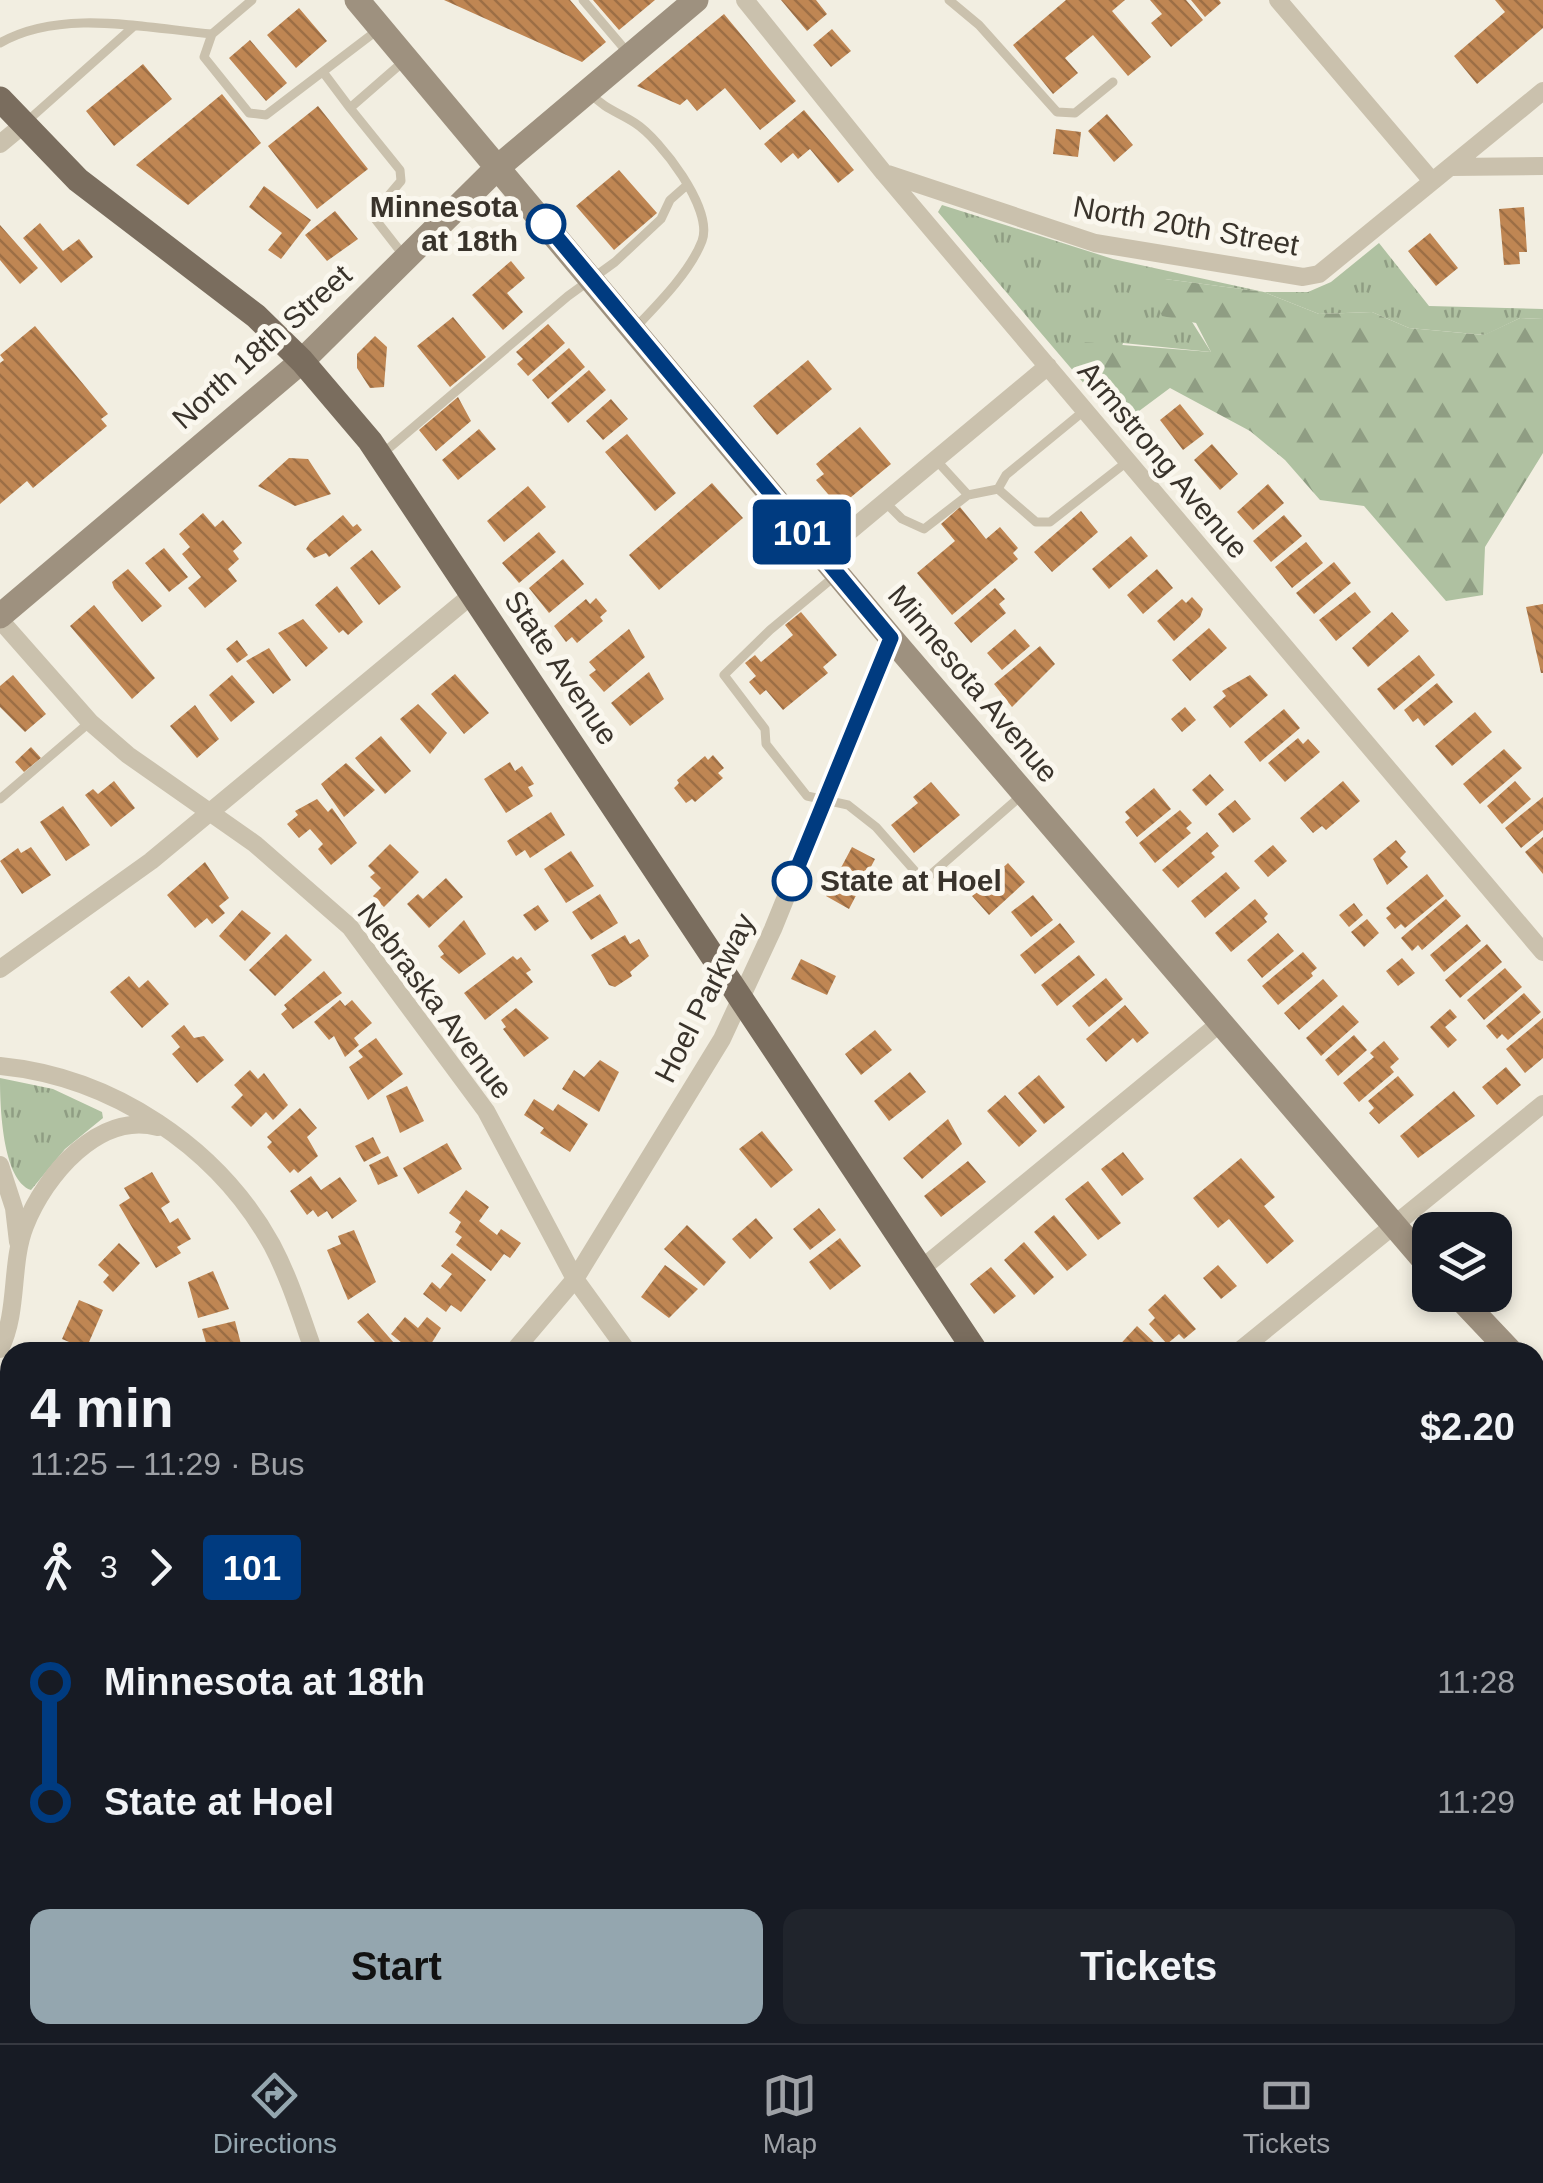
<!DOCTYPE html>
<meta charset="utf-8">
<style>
:root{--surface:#171b24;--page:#20242c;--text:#f1f3f6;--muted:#9ea1a6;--line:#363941;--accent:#94a6af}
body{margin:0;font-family:Arial,sans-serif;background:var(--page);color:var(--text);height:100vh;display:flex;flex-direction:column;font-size:38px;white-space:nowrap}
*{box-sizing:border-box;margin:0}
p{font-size:32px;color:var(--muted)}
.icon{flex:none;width:55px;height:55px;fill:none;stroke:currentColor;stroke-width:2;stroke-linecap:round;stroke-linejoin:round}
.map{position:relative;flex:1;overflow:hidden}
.details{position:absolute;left:0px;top:1342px;width:1545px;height:702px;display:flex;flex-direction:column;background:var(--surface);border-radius:30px 30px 0 0;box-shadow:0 5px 15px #0003}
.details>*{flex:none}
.badge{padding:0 20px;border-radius:8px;font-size:35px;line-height:65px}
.tools{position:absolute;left:1412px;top:1212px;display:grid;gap:20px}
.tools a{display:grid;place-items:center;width:100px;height:100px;border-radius:20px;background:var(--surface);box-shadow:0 5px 15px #0003;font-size:50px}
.map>.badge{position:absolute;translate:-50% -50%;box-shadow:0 0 0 5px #fff}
.legs{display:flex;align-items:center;gap:15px;height:110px;padding:0 30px;font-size:32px}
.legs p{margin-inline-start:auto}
.headline{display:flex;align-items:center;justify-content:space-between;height:170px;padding:0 30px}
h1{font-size:55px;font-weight:800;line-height:75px}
.button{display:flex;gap:20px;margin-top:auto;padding:20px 30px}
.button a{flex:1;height:115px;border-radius:20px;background:var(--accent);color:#111;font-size:40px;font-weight:800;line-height:115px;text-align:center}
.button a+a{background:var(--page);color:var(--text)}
ul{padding:0 30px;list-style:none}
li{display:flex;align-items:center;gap:35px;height:120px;font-size:38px}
li i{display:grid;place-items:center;width:15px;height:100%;margin:0 12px;background:currentColor}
li i::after{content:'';width:25px;height:25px;margin:-12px;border:8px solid;border-radius:50%;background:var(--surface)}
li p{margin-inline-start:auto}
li:first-child i{background:linear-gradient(#0000 50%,currentColor 0)}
li:last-child i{background:linear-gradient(currentColor 50%,#0000 0)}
.tab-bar{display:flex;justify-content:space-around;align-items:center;height:140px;border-top:2px solid var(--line);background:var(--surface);font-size:28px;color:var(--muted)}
.tab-bar a{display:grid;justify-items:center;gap:5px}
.tab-bar .active{color:var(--accent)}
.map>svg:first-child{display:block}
.grass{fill:url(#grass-tufts)}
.forest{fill:url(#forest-firs)}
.building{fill:url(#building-back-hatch)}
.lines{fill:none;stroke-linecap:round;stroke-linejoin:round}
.service{stroke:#cac1ad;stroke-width:9}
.minor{stroke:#cac1ad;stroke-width:18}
.tertiary{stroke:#cac1ad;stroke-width:22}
.secondary{stroke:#9e917f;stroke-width:25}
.primary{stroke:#7a6d5e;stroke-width:25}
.line-1-casing{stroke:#fff;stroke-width:22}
.line-1{stroke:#003b80;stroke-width:15}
.stop-1-dot{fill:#fff;stroke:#003b80;stroke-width:5}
.labels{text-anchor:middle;stroke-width:10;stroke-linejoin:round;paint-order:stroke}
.stop-label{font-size:30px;font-weight:bold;fill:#39332b;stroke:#faf7ee;text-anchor:end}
.street-label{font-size:30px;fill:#39332b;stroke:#faf7ee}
</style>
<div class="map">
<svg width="1543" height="2043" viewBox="0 0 1543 2043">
<defs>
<pattern id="grass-tufts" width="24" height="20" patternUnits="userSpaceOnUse" patternTransform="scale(2.5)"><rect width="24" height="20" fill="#afc1a1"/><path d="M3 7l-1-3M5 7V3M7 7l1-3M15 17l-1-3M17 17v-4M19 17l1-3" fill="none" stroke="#8f9d83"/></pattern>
<pattern id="forest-firs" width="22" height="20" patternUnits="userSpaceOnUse" patternTransform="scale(2.5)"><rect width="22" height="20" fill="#afc1a1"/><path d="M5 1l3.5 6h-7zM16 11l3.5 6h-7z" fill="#8f9d83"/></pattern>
<pattern id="building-back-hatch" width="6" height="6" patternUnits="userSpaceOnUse" patternTransform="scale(2.5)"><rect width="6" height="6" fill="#bf8653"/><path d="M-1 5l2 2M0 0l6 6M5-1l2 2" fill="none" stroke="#9c6e45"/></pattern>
</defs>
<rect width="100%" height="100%" fill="#f2eee1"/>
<path class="grass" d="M942,205l171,54 151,33h44l23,-10 48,-39 50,63 114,3v10l-23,-1 -35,17 -76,-7 -37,-16 -53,2 -55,-22 -99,-13 46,73 -88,-9 -17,54 29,17 -14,13 -183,-215z
M0,1078l53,11 49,23 1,6 -38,31 -34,41c-29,-10 -31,-85 -31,-112z"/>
<path class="forest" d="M1165,279l99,13 55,22 53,-2 37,16 75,7 36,-17 23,1v134l-58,94 -2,48 -37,6 -82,-95 -44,-6 -35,-40 -35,-29 -80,-43 -35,26 -29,-17 -34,-36 13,-19 126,10 -15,-29 -34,-7 -13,-31z"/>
<path class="building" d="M444,0h126l36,42 -24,20z
M593,0h62l-36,30z
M781,0h35l11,14 -20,17z
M1066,0h59l-13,11 39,46 -23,19 -35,-41 -28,23 13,15 -25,21 -40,-49z
M1150,0h36l17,20 -32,27 -20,-24 11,-9z
M1191,0h28l2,3 -16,14z
M1495,0h48v28l-66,56 -23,-28 51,-44z
M299,8l28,33 -31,27 -29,-33z
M724,14l72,87 -36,29 -35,-42 -28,23 -10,-12 -7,6 -43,-19z
M832,29l19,22 -20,16 -18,-22z
M250,40l37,43 -21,18 -37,-43z
M143,64l29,35 -58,47 -28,-35z
M222,94l39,49 -73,62 -52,-40z
M318,106l50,63 -51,40 -49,-63z
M804,110l50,60 -16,13 -28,-34 -12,10 -5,-6 -12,10 -17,-19z
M1107,114l26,31 -19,17 -26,-31z
M1056,129l25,3 -3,25 -25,-3z
M619,170l38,43 -43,37 -38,-44z
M264,186l47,34 -30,39 -13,-9 14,-17 -33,-26z
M1524,207l3,45h-8l1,12 -16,1 -5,-56z
M335,211l23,28 -31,22 -22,-26z
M40,223l23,28 16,-12 14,18 -32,26 -38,-45z
M0,225l38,43 -18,16 -20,-24z
M1430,233l28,35 -22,18 -28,-35z
M511,261l14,17 -18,15 16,19 -20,18 -31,-35z
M453,317l33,40 -36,30 -33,-41z
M548,324l17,19 -37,33 -11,-12 6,-5 -7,-7z
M35,326l73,88 -7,5 6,7 -74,62 -6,-7 -27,23v-141l4,-3 -4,-5z
M375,336l12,11 -3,40 -14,1 -13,-20v-14z
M569,348l16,19 -37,32 -16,-19z
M808,360l24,29 -55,46 -24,-29z
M589,370l17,20 -38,33 -17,-20z
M458,397l13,24 -35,30 -17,-21z
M611,399l17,20 -25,21 -17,-19z
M1180,404l24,30 -21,16 -23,-30z
M860,427l31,37 -52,43 -23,-27 8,-6 -8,-10z
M479,429l17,20 -38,31 -16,-20z
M627,434l49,59 -21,18 -50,-59z
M1212,444l26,30 -18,16 -26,-30z
M289,458l19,1 23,35 -36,12 -37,-20z
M712,483l31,35 -84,72 -30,-35z
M1268,484l16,19 -31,27 -16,-18z
M528,486l18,21 -42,35 -17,-21z
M960,507l26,32 14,-12 18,21 -5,5 5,6 -66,56 -35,-42 38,-32 -14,-17z
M1081,511l17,21 -46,40 -18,-20z
M203,513l12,14 8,-7 19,23 -9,8 6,8 -11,10 9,12 -32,27 -17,-20 13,-11 -19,-23 8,-7 -11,-13z
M343,515l10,12 4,-3 5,6 -33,27 -3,-4 -12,5 -8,-9 4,-6z
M1284,515l18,21 -31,26 -18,-21z
M539,532l17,20 -37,31 -17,-20z
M1131,536l17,20 -39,33 -17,-20z
M1306,542l17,21 -31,25 -17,-21z
M164,548l24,29 -19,15 -24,-29z
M372,550l29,37 -22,18 -29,-37z
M563,559l21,25 -35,29 -20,-25z
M1334,562l17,21 -37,31 -18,-21z
M128,569l34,37 -20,16 -28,-34 -2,-6z
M1157,569l16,19 -30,26 -16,-19z
M337,586l26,36 -15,13 -5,-5 -4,3 -24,-28z
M995,588l10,11 -6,5 7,9 -35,30 -17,-20z
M1355,592l16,20 -35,29 -17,-21z
M1192,597l11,12 -3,8 -26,24 -17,-20 25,-22 4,4z
M596,598l11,13 -7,6 3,4 -26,22 -5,-6 -6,5 -12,-16 32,-27 4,5z
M1543,604v69h-2l-15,-66z
M94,605l61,73 -23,21 -62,-73z
M801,612l36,43 -14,12 5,6 -45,37 -17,-20 -6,5 -11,-13 7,-6 -11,-13 10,-8 6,7 32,-27 -8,-10z
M1392,612l17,19 -41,36 -16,-19z
M303,619l25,29 -22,19 -28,-34z
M1209,628l18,20 -37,33 -18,-21z
M629,629l16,28 -41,35 -15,-17 7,-5 -7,-8z
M1015,629l15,17 -28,24 -15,-17z
M237,640l11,15 -11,8 -11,-14z
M1040,646l15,18 -43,43 -18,-23z
M269,648l22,32 -18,14 -27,-33z
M1419,655l16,20 -41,35 -17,-21z
M649,672l15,27 -34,27 -19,-23z
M455,674l34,39 -25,21 -33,-40z
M13,675l33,39 -21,18 -25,-25v-21z
M232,675l23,27 -24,20 -22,-27z
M1250,675l18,20 -38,33 -17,-21 13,-11 -4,-5z
M1437,683l16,19 -29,24 -6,-8 -5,4 -9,-12z
M418,704l29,29 -17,21 -30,-35z
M195,705l24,34 -22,19 -27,-32z
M1185,707l11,13 -14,12 -11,-13z
M1284,709l16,19 -40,34 -16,-20z
M1475,712l17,20 -40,34 -17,-20z
M381,736l30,35 -26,23 -30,-36z
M1298,738l5,6 5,-5 12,13 -35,30 -17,-19z
M31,747l10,11 -17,14 -9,-10z
M1504,749l18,19 -42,36 -17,-20z
M713,755l11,13 -6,5 5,5 -28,24 -3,-3 -6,4 -12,-15 5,-5 -2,-3 28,-24 3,4z
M510,762l5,9 7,-5 12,18 -6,3 5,9 -27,17 -22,-34z
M346,763l29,27 -31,27 -23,-33z
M1210,774l14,16 -18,16 -14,-16z
M114,781l21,27 -24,19 -26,-32 8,-6 5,5z
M1343,781l17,20 -34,29 -4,-4 -9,7 -13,-15z
M1515,781l16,18 -29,25 -15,-18z
M931,782l29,33 -46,38 -23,-28 27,-22 -5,-6z
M1154,788l17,21 -34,28 -12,-15 5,-4 -5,-6z
M1543,797v33l-22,18 -16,-20z
M317,799l11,13 4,-4 25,35 -26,22 -13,-16 5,-5 -13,-15 -11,9 -12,-14 11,-9 -3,-4z
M1235,800l16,19 -18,14 -15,-19z
M63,806l27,39 -24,16 -26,-39z
M1180,810l12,13 -6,5 5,5 -36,30 -16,-20z
M551,812l14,23 -35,23 -5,-8 -9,6 -9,-15z
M1207,832l12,14 -8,7 4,4 -37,31 -16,-18z
M1543,837v37l-18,-22z
M1396,840l10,12 -6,6 8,9 -21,18 -14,-26z
M390,844l29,28 -35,35 -11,-11 8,-8 -11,-11 5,-4 -7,-7z
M1273,845l14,16 -19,16 -14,-16z
M31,847l20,28 -29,19 -22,-33 18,-13 3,5z
M852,847l23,12 -26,50 -23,-13z
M571,851l23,35 -28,17 -22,-34z
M205,862l24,36 -10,8 6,7 -13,11 -5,-6 -12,10 -28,-33z
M1008,863l17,19 -36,33 -17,-19z
M1226,872l14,16 -35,30 -14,-17z
M1427,874l17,22 -39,32 -4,-4 -6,5 -9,-11 5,-4 -5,-6z
M446,878l17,19 -34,31 -22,-24 11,-10 5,5z
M600,894l18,29 -27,17 -19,-28z
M1033,895l20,25 -22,17 -20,-25z
M1255,899l13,15 -4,4 3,4 -36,30 -16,-19z
M1446,899l15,17 -39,34 -4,-5 -6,6 -11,-13z
M1354,903l9,12 -14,12 -10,-12z
M538,905l11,16 -14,10 -12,-16z
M242,910l29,23 -26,28 -26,-25z
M1367,919l12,14 -15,14 -13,-15z
M464,920l22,34 -27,20 -19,-17 4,-3 -6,-8z
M1060,923l15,19 -40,32 -15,-19z
M1467,924l14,17 -37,31 -14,-17z
M1278,933l16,18 -32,27 -15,-18z
M286,934l26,26 -37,36 -26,-26z
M625,935l5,9 9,-5 10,17 -19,16 2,4 -17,11 -6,-2 -18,-30z
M1487,944l15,18 -42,36 -15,-18z
M1303,952l14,16 -6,5 2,3 -35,29 -16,-19z
M1079,955l16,20 -38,31 -16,-21z
M513,956l4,4 4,-3 10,13 -5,3 7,9 -48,38 -21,-27z
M1402,958l13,15 -17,13 -12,-15z
M801,959l35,17 -9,19 -36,-16z
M1505,968l17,19 -38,33 -17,-20z
M324,971l18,22 -49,36 -12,-15 6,-5 -3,-4z
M129,976l10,12 9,-8 21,24 -27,24 -32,-36z
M1106,978l17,21 -34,28 -17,-21z
M1323,979l15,17 -39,34 -15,-17z
M1524,993l17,19 -33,28 -6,-6 -5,5 -11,-13z
M340,1000l5,6 7,-6 20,23 -18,15 5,7 -14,12 -11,-21 -5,4 -15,-18z
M1125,1005l24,28 -12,10 -4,-5 -27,24 -20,-23z
M1343,1005l16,17 -38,34 -15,-18z
M516,1008l33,30 -25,19 -21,-28 3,-2 -5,-7z
M1450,1009l7,8 -12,10 12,13 -9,8 -18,-21z
M1543,1018v40l-18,15 -19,-24z
M184,1025l10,13 10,-2 20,24 -27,23 -25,-29 8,-7 -9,-11z
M875,1030l17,20 -31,25 -16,-21z
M1354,1035l13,15 -29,26 -13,-16z
M376,1038l27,36 -35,26 -19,-33 14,-10 -5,-6z
M1384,1041l15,18 -9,8 4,5 -35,30 -16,-19 31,-26 -4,-4z
M600,1060l19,12 -20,40 -37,-23 12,-19 10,7z
M1506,1067l15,18 -24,20 -15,-18z
M250,1070l8,9 6,-6 24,32 -15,15 -7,-8 -15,15 -20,-20 12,-12 -9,-10z
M910,1072l16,20 -37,29 -15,-20z
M1039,1075l26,32 -21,17 -26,-31z
M1398,1076l16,19 -35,29 -10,-11 5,-5 -6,-7z
M407,1086l17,35 -24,12 -14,-37z
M1454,1091l21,25 -57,42 -18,-22z
M1005,1095l32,36 -18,16 -32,-36z
M534,1099l19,12 5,-7 30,20 -18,28 -30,-19 4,-5 -20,-13z
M300,1108l17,20 -10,9 11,19 -20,17 -4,-4 -4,4 -23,-26 5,-5 -5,-5z
M948,1119l14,25 -40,35 -19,-21z
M762,1131l31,39 -22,18 -32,-39z
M373,1137l8,16 -17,9 -9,-16z
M447,1143l15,26 -44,25 -15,-26z
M1123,1152l21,27 -22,17 -21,-27z
M388,1156l10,20 -20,9 -9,-20z
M1241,1158l34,39 -11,9 30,35 -27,23 -38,-45 -11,9 -25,-30z
M968,1161l18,21 -45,35 -17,-21z
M152,1172l18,30 -9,6 9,15 8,-5 13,21 -14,8 4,6 -25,15 -37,-63 11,-7 -6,-10z
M311,1176l10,14 19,-13 17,24 -25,18 -5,-8 -9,6 -5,-7 -6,5 -17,-24z
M1088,1181l33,42 -23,17 -33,-41z
M466,1190l23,17 -10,14 18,14 4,-6 20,14 -11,15 -6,-4 -13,17 -35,-26 6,-8 -7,-5 6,-10 -12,-9z
M819,1208l17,22 -26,20 -17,-21z
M1054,1215l33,40 -20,16 -33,-39z
M756,1218l17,20 -23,21 -18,-20z
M687,1225l39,37 -22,24 -40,-37z
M354,1230l22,52 -28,18 -21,-50 14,-6 -3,-8z
M840,1238l21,28 -31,24 -21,-28z
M1024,1242l30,35 -20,18 -30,-35z
M119,1243l21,20 -27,29 -10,-10 6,-7 -11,-10z
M452,1253l34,27 -25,32 -10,-7 -5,7 -23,-18 9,-12 8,7 12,-15 -11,-8z
M665,1265l33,24 -29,29 -28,-21z
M1218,1265l19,21 -16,13 -18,-21z
M991,1267l25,29 -22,18 -24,-30z
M213,1271l16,38 -31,9 -10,-36z
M1165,1294l31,35 -12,10 -5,-5 -12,10 -18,-20 6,-6 -7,-8z
M79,1300l24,10 -17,39 -24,-10z
M368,1313l26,30 -10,9 -27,-30z
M405,1317l13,11 9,-11 14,11 -15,24 -29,-3 5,-6 -11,-9z
M235,1321l8,31h-29l-2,-7 -5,1 -5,-17z
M1137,1326l21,20 -6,6h-39z
M2,1452l8,9v42l-10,-12z
M1540,1787l3,3v36l-8,-9v-26z
M452,2035l5,8h-59l-1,-5z
M560,2035v8h-68l-1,-7z
M1136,2035h26l6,8h-33l-4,-4z
M1399,2035h43l-9,8h-43z"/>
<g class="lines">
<path class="service" d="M252,0l-40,34 -8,23 45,56 17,2 113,-86
M583,0l45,53
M949,0l30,25 78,87 18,1 38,-31
M0,43c61,-35 145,-15 212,-9
M404,61l-54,47 50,62 1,11 -29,34 32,41
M323,72l27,36
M590,93c17,18 27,18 45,30 25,16 79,86 67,118 -12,31 -44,63 -67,87
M25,123l108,-96
M1085,410l-79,65 -8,14 38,33h14l78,-61
M382,454l186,-158 47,-34 46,-43 9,-19 17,-15
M936,460l32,35 30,-6
M885,502l17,17 22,10 44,-34
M835,576l-65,54 -46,45 41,54 1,15 41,52 41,9 28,22 45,51 7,-1 94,-82
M0,799l90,-77
M1077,2035l9,8
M1325,2035l2,8"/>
<path class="minor" d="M745,0l139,173 659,779
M1278,0l154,181
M0,144l23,-19
M1451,167l92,-1
M888,174l207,69 208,34 16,-3 224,-183
M821,555l227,-189
M0,620l90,102 38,33 127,89 95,83 136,184 89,168 53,73
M0,969l151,-108 322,-267
M0,1066c112,11 217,80 272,179 18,34 29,71 42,107
M0,1165l14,43 4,34
M921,1269l298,-245
M0,1349c19,-38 10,-85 25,-123 20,-51 74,-115 133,-99
M513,1352l62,-73 147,-240 51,-110 118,-291
M1238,1352l305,-248
M1535,1511l8,-7
M1535,1914l8,-7
M316,2035l7,8
M155,2043l9,-8
M936,2043l5,-8"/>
<path class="tertiary" d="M0,1635l10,12
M820,2035l8,8"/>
<path class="secondary" d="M357,0l534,638 539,629
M0,616l302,-255 196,-194 198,-167
M1457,1295l54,57
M1535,1378l8,9"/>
<path class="primary" d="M0,99l78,81 178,136 46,45 68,80 606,911
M1510,2035l7,8"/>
</g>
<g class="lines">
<g class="line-1-casing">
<path id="line-1" d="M546,224l345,414 -99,243"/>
</g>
<use href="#line-1" class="line-1"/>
</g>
<g class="stop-1-dot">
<circle cx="546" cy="224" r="18"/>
<circle cx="792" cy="881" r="18"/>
</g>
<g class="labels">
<g class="stop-label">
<text x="518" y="217">Minnesota<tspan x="518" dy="34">at 18th</tspan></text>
<text x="820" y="891" text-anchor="start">State at Hoel</text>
</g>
<g class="street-label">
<text transform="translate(1186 226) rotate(10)" y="10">North 20th Street</text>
<text transform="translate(262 347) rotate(-42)" y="10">North 18th Street</text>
<text transform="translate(1163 460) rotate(50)" y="10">Armstrong Avenue</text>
<text transform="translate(561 668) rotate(56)" y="10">State Avenue</text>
<text transform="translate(973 684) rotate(50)" y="10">Minnesota Avenue</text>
<text transform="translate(705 998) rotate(-63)" y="10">Hoel Parkway</text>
<text transform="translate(435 1001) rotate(53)" y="10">Nebraska Avenue</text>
</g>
</g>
</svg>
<div class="tools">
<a><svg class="icon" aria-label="layers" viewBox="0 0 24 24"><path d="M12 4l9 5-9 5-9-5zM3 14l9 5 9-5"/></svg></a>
</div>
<b class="badge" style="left:802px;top:532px;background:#003b80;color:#fff">101</b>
<section class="details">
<div class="headline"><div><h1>4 min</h1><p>11:25 – 11:29 · Bus</p></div><b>$2.20</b></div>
<div class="legs"><svg class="icon" aria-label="walk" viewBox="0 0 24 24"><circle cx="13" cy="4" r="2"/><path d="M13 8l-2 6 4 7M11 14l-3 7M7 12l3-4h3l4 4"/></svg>3<svg class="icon" aria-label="forward" viewBox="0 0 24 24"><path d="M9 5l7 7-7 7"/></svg><b class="badge" style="background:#003b80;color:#fff">101</b></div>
<ul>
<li><i style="color:#003b80"></i><b>Minnesota at 18th</b><p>11:28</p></li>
<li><i style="color:#003b80"></i><b>State at Hoel</b><p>11:29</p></li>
</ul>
<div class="button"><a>Start</a><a>Tickets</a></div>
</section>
</div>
<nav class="tab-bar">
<a class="active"><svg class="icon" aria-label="directions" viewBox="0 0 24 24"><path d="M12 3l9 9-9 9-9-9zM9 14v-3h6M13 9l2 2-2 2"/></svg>Directions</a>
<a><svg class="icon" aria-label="map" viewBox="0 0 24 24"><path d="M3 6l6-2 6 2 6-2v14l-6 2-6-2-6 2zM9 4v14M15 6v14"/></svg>Map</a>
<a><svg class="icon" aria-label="tickets" viewBox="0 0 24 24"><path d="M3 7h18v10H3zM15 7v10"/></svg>Tickets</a>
</nav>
